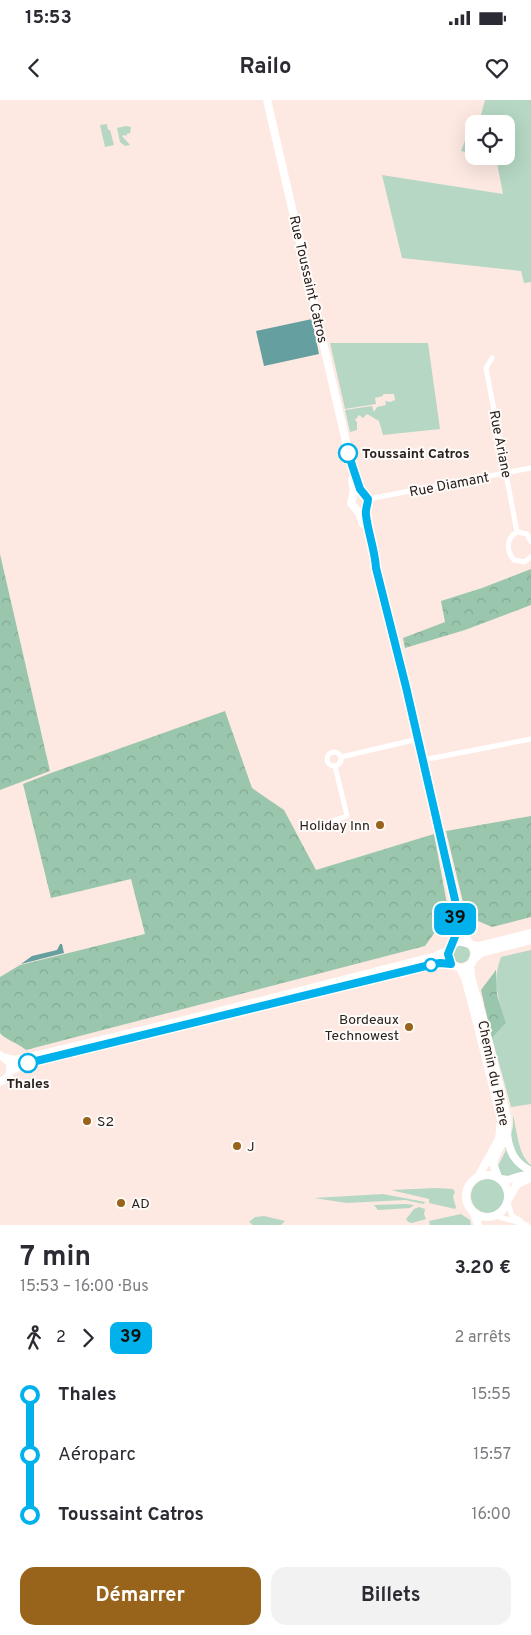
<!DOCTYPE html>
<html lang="fr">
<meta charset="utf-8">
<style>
:root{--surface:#fff;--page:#f2f2f3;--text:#2b2b33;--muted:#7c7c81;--accent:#98631a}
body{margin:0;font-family:Overpass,sans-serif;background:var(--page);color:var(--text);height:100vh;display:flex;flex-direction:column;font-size:19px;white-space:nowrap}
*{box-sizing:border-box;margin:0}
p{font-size:16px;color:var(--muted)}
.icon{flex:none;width:28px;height:28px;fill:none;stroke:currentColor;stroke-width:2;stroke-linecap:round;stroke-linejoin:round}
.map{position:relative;height:1125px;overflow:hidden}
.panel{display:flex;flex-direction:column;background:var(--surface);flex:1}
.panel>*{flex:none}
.badge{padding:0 10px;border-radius:8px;font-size:18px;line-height:32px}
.buttons{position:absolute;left:465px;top:15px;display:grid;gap:10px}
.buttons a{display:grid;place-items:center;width:50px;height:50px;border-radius:10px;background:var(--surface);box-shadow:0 5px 20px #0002;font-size:25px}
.map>.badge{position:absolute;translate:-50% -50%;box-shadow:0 0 0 2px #fff}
.legs{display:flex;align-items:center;gap:8px;height:55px;padding:0 20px;font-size:16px}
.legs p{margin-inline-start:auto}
.summary{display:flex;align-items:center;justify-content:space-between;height:85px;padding:0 20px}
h1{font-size:28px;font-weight:700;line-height:38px}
.button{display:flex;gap:10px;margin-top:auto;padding:10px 20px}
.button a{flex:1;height:58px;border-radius:15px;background:var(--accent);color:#fff;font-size:20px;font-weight:700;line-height:58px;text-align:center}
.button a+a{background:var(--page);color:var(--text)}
ul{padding:0 20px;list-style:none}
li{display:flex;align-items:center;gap:18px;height:60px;font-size:19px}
li i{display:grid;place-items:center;width:8px;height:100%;margin:0 6px;background:currentColor}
li i::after{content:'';width:12px;height:12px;margin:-6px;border:4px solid;border-radius:50%;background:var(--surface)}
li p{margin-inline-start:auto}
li:first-child i{background:linear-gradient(#0000 50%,currentColor 0)}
li:last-child i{background:linear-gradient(currentColor 50%,#0000 0)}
.status{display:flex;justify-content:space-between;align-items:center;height:35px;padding:0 25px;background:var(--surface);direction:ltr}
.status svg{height:14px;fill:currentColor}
header{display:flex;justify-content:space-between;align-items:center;height:65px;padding:0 20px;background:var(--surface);font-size:22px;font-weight:700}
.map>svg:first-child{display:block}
.green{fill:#b5d7c3}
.forest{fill:url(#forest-crowns)}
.water{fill:#669f9f}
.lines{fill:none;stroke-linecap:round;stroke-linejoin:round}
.street{stroke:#fff;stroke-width:5}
.secondary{stroke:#fff;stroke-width:8}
.line-1-casing{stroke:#fff;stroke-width:11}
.line-1{stroke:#00b1eb;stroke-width:8}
.stop-1-dot{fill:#fff;stroke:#00b1eb;stroke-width:2.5}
.poi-dot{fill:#98631a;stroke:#fffbf9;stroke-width:2}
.labels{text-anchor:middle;stroke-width:4;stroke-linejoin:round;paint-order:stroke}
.street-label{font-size:14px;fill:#28211e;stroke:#fffbf9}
.stop-label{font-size:14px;font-weight:bold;fill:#28211e;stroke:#fffbf9;text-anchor:start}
.poi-label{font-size:14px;fill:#28211e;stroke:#fffbf9;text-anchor:start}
</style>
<div class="status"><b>15:53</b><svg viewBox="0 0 49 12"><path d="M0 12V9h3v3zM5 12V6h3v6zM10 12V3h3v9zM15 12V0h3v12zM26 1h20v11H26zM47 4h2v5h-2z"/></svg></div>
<header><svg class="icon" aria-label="back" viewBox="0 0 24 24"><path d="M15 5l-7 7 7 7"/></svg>Railo<svg class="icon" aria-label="heart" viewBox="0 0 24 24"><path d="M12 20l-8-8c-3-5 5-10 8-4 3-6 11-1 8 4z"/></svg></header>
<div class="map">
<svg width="531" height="1125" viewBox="0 0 531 1125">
<defs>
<pattern id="forest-crowns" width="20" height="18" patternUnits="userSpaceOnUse" patternTransform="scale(1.25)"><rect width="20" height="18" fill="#99c6ac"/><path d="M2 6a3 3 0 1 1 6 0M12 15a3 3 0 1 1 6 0" fill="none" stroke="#84aa94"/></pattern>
</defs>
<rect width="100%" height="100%" fill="#fde9e2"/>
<path class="green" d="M485,0h46v182l-7,1 -3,-12 -119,-13 -20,-83 121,19 -7,-36 -9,-2h19v-32h-32v30l-13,-3 12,-31 8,-5z
M107,24l1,6h2l4,15 -9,2 -5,-22z
M126,26l5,1 -1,7 -2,-1 -2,3 -2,-1 -2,1 8,9 -5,1 -5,-4 -3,-14z
M330,243h98l12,86 -57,6 -4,-14 -12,-7 -4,4 -4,-3 -4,5 2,2v8l-7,2 -5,-22 27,-4 2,6 3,-5 9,-2 -1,-4 5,1 5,-2 -1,-6h-11v2l-8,2 1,6 -31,5z
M452 854a9 9 0 1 1 18 0a9 9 0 1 1-18 0Z
M531,850v154l-20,3 -19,-69 14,-15c-8,-24 -14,-42 -5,-66z
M513,1015c4,15 5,40 18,50v3l-13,-7 -8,-21 3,-14z
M507,1045l17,26 -15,6 -8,-2 -3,-9 8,-16 -1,-1z
M471 1096a17 17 0 1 1 34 0a17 17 0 1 1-34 0Z
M436,1088l17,1 2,3 -2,5 3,10 -1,2 -26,-6v-4l-38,-9z
M383,1094l42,8 -1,2 -19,-4 -58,3 -33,-5z
M406,1104l8,1 -4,3 -32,2 -4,-5z
M419,1107l6,2 -1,5 2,5 -14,4 -4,-1 -2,-3 8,-10z
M461,1114l9,6 1,5h-41l-1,-4z
M264,1116l21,5 -4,4h-28l-4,-3 6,-5z"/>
<path class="forest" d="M0,454l50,217 -50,19z
M531,469v36l-66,25 -60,18 -2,-10 42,-16 -4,-21 41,-13z
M225,611l27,77 32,22 32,60 118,-36 16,86 -12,8 -13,18 -399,104c-7,-6 -23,-12 -26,-17v-56l20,-12 125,-31 -14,-55 -80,19 -28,-114 28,-11z
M531,716v101l-39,10 -14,-6 -11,-2 -21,-88z
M496,870l1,25 9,28 -14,15 -11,-48z"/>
<path class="water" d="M312,219l7,35 -55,12 -8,-35z
M60,844h2l2,9 -43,11 11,-8 25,-6z"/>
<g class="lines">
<path class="street" d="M492,258l-6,10 31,164
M368,399l163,-31
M531,442l-4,-8 -10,-2c-11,6 -11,19 -3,28l10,2 7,-5
M327 659a7 7 0 1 1 14 0a7 7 0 1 1-14 0Z
M341,657l77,-18
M423,660l108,-21
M335,720l12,-4 -12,-50
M508,1103l4,13 9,5
M496,1116l31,9"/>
<path class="secondary" d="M267,0l83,359 3,7 7,23 8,10c0,6 -3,10 -2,16 1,18 9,35 10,53l30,119 49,213 3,8 5,27 10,12 2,6 -3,10 -8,5c-12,0 -18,-8 -14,-20 11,-13 16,-2 29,-2l52,-13
M352,380l2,11 -3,12 8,10 4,11
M453,844l3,-14 -2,-23
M474,859l7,-6 50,-13
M470,865l1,12 11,38 25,102c3,22 -9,28 -14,47l5,13
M460,868l5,10 11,41 25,100 -2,20 -21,38
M254,908l187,-45 10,1
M0,955l9,7c3,9 0,17 -9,20
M6,958l8,2 25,-5 158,-38 236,-60 12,-5 5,-4
M10,971l18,-8 94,-23
M507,1034c2,18 8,29 24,37
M466 1096a21 21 0 1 1 42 0a21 21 0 1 1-42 0Z
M500,1079l8,1 19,-6
M509,1098l8,-14 14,-6
M474,1113l4,12"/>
</g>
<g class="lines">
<g class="line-1-casing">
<path id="line-1" d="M28,963l406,-99 6,-1 11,1 -3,-10 8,-20 -1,-34 -49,-213 -30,-119c-1,-18 -8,-35 -10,-53 -1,-6 2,-10 2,-16l-8,-10 -12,-36"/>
</g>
<use href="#line-1" class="line-1"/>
</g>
<g class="stop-1-dot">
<circle cx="348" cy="353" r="9"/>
<circle cx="431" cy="865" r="6"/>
<circle cx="28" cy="963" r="9"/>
</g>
<g class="poi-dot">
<circle cx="380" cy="725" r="5"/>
<circle cx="409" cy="927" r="5"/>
<circle cx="87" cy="1021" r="5"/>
<circle cx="237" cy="1046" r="5"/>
<circle cx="121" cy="1103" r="5"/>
</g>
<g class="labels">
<g class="street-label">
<text transform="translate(309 179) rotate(77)" y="5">Rue Toussaint Catros</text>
<text transform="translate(501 344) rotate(79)" y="5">Rue Ariane</text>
<text transform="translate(449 384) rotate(-11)" y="5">Rue Diamant</text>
<text transform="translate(494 973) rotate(78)" y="5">Chemin du Phare</text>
</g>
<g class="stop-label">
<text x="362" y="358">Toussaint Catros</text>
<text x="28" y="988" text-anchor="middle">Thales</text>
</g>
<g class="poi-label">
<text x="370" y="730" text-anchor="end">Holiday Inn</text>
<text x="399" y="924" text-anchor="end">Bordeaux<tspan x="399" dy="16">Technowest</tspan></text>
<text x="97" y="1026">S2</text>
<text x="247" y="1051">J</text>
<text x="131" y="1108">AD</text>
</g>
</g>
</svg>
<div class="buttons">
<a><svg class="icon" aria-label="locate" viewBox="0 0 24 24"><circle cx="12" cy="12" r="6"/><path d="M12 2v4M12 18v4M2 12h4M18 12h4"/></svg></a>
</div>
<b class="badge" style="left:455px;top:819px;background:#00b1eb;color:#111">39</b>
</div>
<section class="panel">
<div class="summary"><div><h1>7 min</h1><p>15:53 – 16:00 · Bus</p></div><b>3.20 €</b></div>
<div class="legs"><svg class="icon" aria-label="walk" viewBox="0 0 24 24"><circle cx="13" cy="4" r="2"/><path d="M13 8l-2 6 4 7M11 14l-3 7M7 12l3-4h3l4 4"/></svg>2<svg class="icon" aria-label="forward" viewBox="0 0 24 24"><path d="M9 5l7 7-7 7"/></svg><b class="badge" style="background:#00b1eb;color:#111">39</b><p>2 arrêts</p></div>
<ul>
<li><i style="color:#00b1eb"></i><b>Thales</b><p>15:55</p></li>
<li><i style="color:#00b1eb"></i><span>Aéroparc</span><p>15:57</p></li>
<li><i style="color:#00b1eb"></i><b>Toussaint Catros</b><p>16:00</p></li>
</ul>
<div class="button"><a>Démarrer</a><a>Billets</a></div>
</section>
